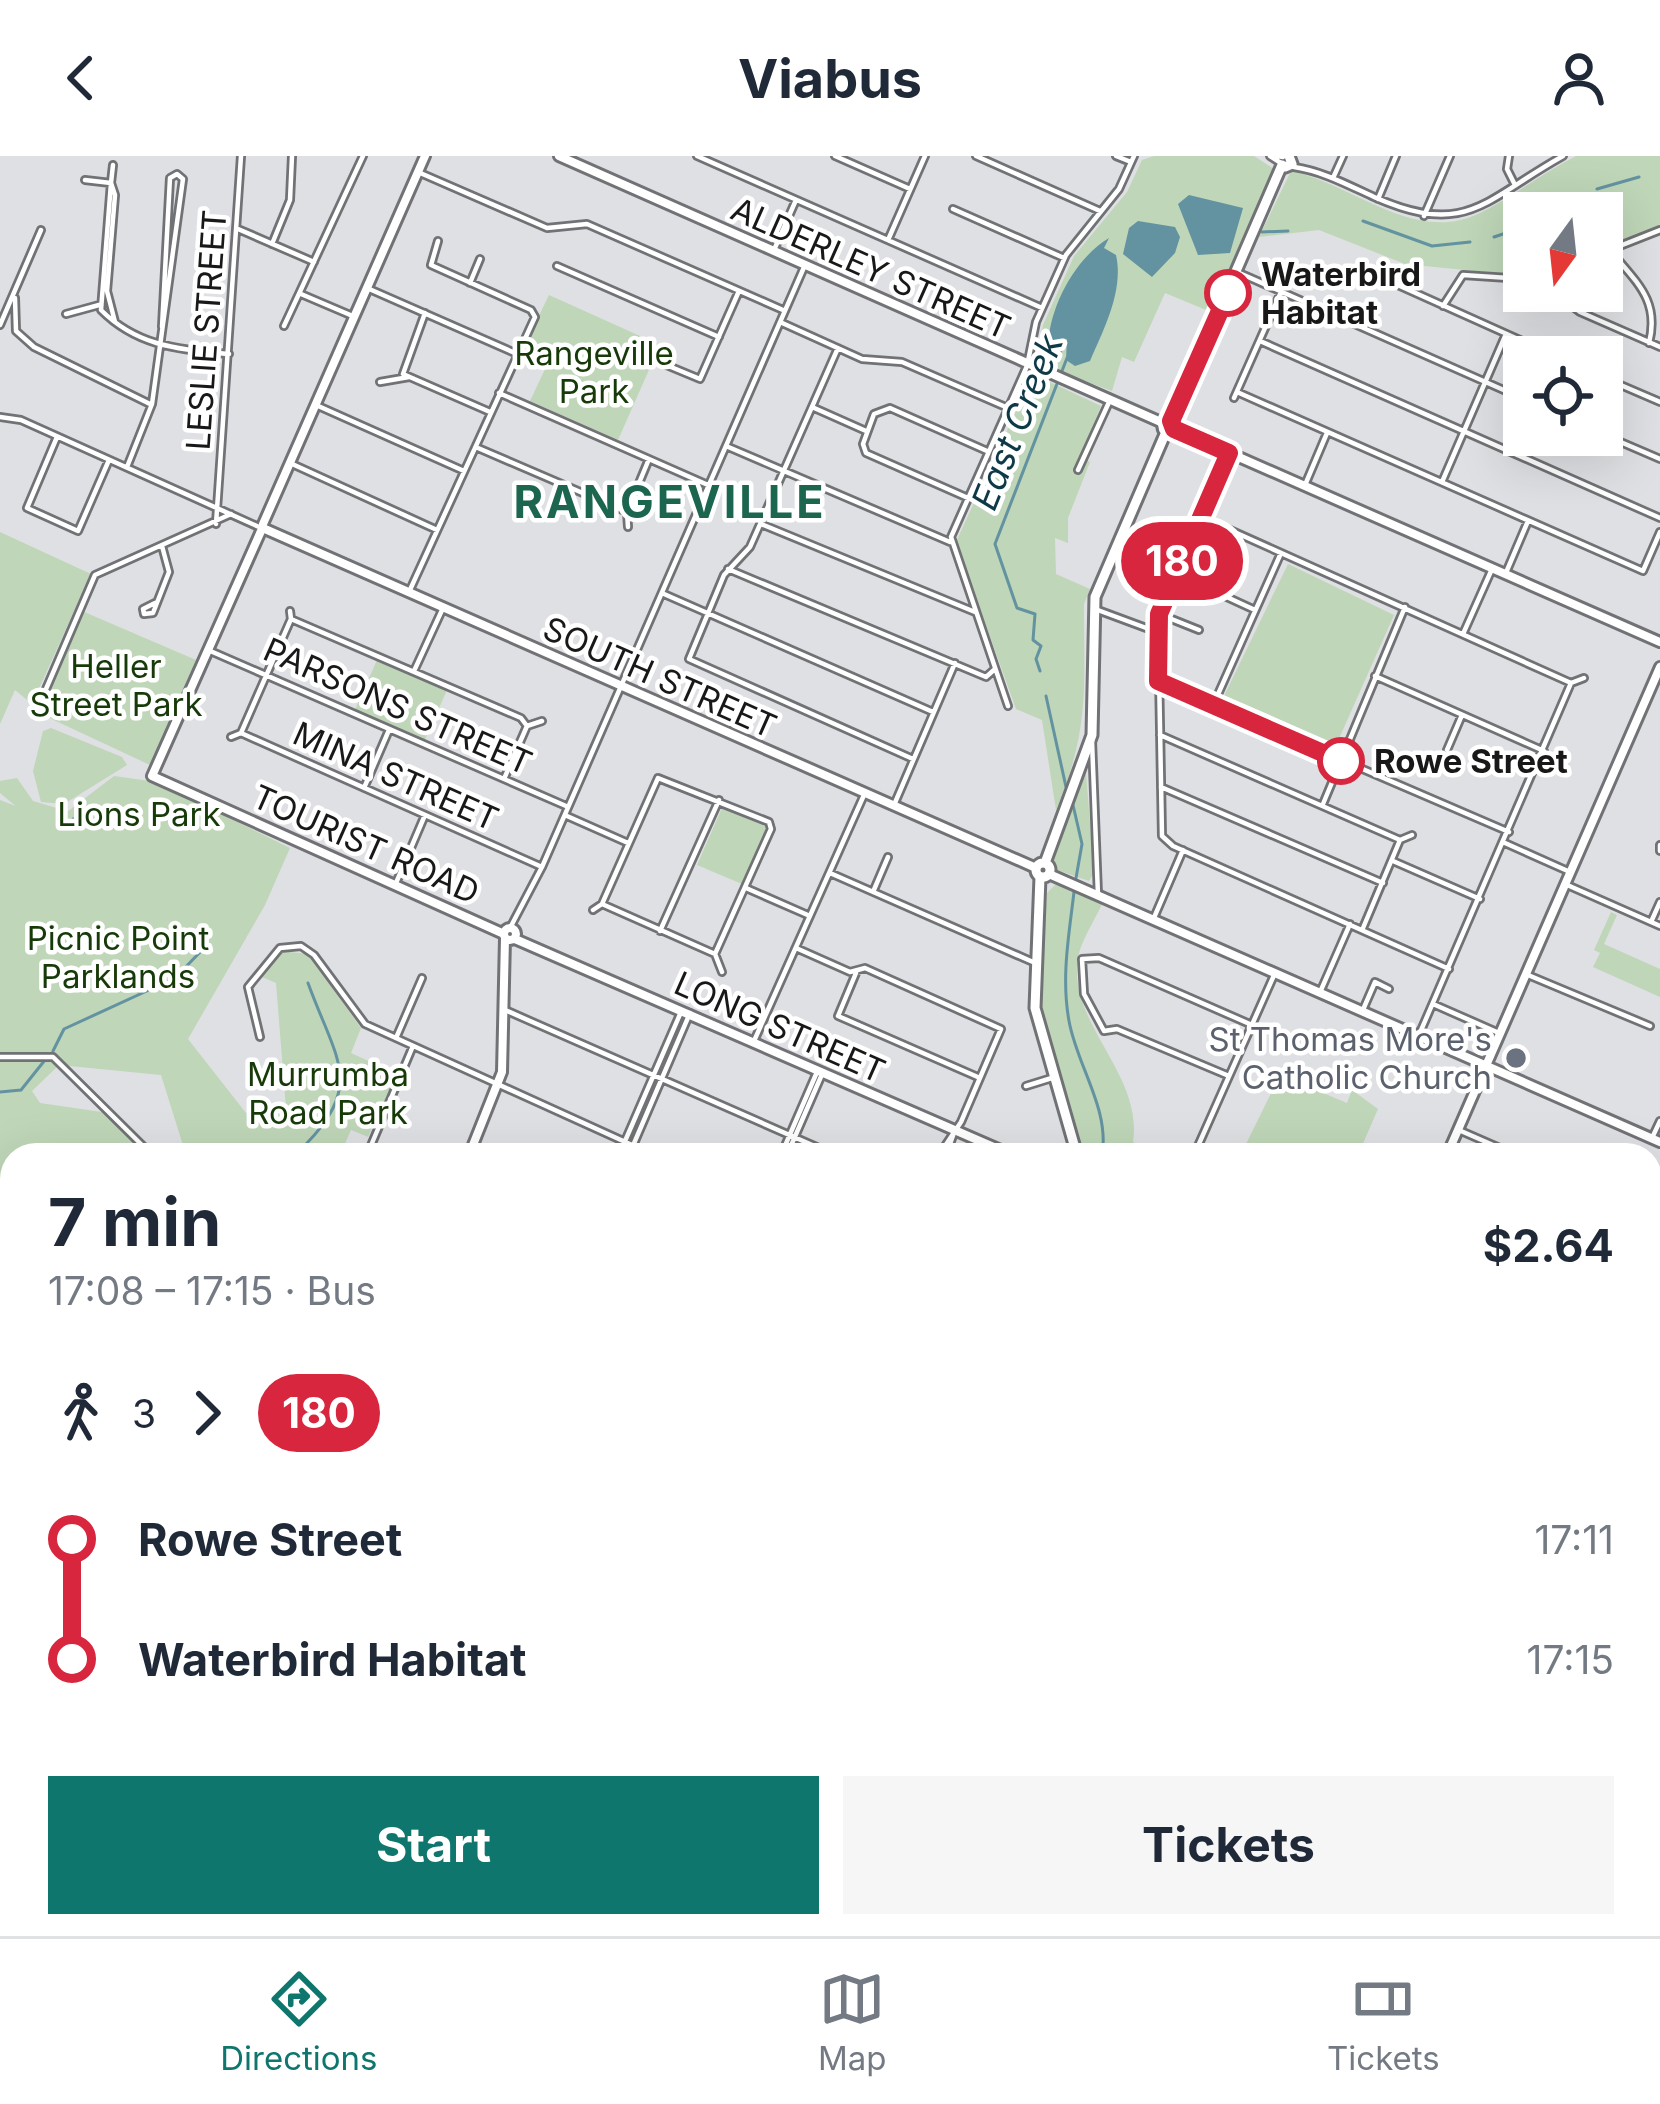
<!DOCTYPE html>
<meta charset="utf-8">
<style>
:root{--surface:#fff;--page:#f6f6f7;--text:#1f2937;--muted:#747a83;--line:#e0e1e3;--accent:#0f766e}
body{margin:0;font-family:Inter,sans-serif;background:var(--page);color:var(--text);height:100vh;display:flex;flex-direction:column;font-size:45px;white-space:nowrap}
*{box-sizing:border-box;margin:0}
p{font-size:39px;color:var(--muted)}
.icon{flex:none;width:66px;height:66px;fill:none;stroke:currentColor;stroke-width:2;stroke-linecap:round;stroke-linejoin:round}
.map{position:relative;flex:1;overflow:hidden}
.details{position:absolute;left:0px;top:987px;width:1662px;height:795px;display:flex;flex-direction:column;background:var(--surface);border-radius:36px 36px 0 0;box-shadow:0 12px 48px #0002}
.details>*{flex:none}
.badge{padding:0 24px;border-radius:39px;font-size:42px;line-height:78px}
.needle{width:78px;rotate:195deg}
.fabs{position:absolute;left:1503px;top:36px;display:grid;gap:24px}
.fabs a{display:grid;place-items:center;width:120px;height:120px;border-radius:0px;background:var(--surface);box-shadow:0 12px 48px #0002;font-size:60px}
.map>.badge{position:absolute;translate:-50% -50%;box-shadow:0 0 0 6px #fff}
.legs{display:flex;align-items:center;gap:18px;height:132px;padding:0 48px;font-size:39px}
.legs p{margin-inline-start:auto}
.head{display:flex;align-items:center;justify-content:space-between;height:204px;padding:0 48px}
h1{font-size:66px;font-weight:700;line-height:90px}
.action{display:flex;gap:24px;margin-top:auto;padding:24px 48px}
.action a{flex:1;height:138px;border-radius:0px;background:var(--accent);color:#fff;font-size:48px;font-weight:700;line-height:138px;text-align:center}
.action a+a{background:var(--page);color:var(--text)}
ul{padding:0 48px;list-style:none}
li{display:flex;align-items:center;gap:42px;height:120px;font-size:45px}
li i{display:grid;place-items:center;width:18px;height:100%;margin:0 15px;background:currentColor}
li i::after{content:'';width:30px;height:30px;margin:-15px;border:9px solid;border-radius:50%;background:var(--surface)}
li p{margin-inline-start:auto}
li:first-child i{background:linear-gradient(#0000 50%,currentColor 0)}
li:last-child i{background:linear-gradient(currentColor 50%,#0000 0)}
header{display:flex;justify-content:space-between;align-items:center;height:156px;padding:0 48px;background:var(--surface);font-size:54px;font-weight:700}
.dock{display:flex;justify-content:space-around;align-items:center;height:168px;border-top:3px solid var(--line);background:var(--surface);font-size:33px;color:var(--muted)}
.dock a{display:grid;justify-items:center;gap:6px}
.dock .active{color:var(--accent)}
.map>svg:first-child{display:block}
.green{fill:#bfd6b8}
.water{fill:#6392a1}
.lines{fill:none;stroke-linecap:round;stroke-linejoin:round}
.stream{stroke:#6392a1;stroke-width:3}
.minor-casing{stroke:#717275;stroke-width:10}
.tertiary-casing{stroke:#717275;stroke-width:14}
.secondary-casing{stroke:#717275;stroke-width:15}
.primary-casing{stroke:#ae8c7d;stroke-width:16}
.trunk-casing{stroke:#ae8c7d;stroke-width:18}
.minor{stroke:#fff;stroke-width:4.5}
.tertiary{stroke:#fff;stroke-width:8}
.secondary{stroke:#fff;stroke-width:9}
.primary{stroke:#ffdfd1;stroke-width:10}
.trunk{stroke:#ffd4c2;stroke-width:12}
.line-1-casing{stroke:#fff;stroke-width:27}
.line-1{stroke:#d7263d;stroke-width:18}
.stop-1-dot{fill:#fff;stroke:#d7263d;stroke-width:6}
.worship-dot{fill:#6b7280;stroke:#fff;stroke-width:4.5}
.labels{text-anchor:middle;stroke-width:9;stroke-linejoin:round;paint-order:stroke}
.street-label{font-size:33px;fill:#181819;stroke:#fff}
.stop-label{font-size:33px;font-weight:bold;fill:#181819;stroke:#fff;text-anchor:start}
.park-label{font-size:33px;fill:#173a09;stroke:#fff}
.worship-label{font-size:33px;fill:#5b616d;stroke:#fff;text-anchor:end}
.water-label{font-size:36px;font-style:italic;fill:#0e3a47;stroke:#fff}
.district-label{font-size:45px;font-weight:bold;letter-spacing:3px;fill:#1c654f;stroke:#fff}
</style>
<header><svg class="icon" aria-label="back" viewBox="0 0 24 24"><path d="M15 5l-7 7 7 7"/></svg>Viabus<svg class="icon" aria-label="person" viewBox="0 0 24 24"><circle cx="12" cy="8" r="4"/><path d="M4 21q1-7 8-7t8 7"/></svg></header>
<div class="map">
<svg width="1660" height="1780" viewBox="0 0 1660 1780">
<rect width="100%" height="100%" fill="#dfe0e3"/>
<path class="green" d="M1154,0h100l20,13 -63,143 -46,-19 -31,69 -12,-5 -10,34 -60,-22 -15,-16 6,-28 31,-69 53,-64 15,-32z
M1576,0h84v71l-58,24v-38h-78v63l-119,-12 -86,-34 -60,7 32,-66c62,13 122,73 187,43 34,-16 64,-41 98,-58z
M549,139l111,50 -42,95 -88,-39 16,-34 -26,-12z
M1037,220l64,30 -21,51 10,5 -22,56v25l-13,-5 1,36 34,15 -6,15c0,85 6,125 -28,206l-14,-90 -26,-11 -60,-167 75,-164z
M0,376l91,42 -59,130 -17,-14 -15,34z
M1288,408l106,51 -60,135 -111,-52z
M82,455l114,49 -46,105 -107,-50 -2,-10z
M377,504l70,30 -23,52 -70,-30z
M51,572l71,29 5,8 -63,39 -23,-2 -8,-31 10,-40z
M1086,617l8,100 -5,8 -32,-11 -5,-15z
M114,620l43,6 133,66 -25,57 -77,134 58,74 40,-5 -10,-125 -14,-6 19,-26 27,3 53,74 -10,25 46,21 -29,63 -17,-7 -11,25 -31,-8 -5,8h-118l-25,-80 -102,-10 -27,26 8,12 62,9 47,43h-137v72l-12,8v-435l44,17 -26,-9 -18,-15v-12l17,-3 16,23 27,8 -3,14 7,3 -1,-11z
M722,652l45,19 -25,57 -45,-19z
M1056,728l46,20c-8,18 -24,41 -25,61 -4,63 66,111 56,177l26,13h-76l-44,-155 8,-107z
M1611,756l6,3 -13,29 56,25v28l-67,-30 7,-14 -6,-3z
M1292,924l55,23 5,-13 26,19 -20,46h-91l-22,-9 32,-65z
M12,1196v574h176l5,10h-193v-580z"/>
<path class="water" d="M1189,39l54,13 -13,45 -32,2 -20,-51z
M1138,65l37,6 5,10 -5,16 -23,24 -29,-23 6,-26z
M1109,82l-5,10 12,7c8,35 -12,74 -26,106l-15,5 -9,-6 1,-22 -6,16 -13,-2c-1,-42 26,-93 61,-114z"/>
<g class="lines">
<path class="stream" d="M1597,33l42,-12
M1562,39l20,-1
M1363,65l69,25 38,-4
M1262,76l26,-1
M1494,81l12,-4
M1040,515l-4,-12 5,-13 -8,-6 2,-26 -18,-6 -22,-64 72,-186
M1046,540l20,91
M1073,649l9,39 -6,34
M73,663l16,4
M1074,736c-5,43 -13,85 -5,129 8,45 41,88 33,134
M53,895l11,-22 111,-51 30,-31
M0,936l21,-2 24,-30
M295,999c73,-69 42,-92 13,-172
M0,1044h12
M0,1257l12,-4
M0,1533l12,1
M0,1693l12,7
M1296,1770l3,10"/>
<g class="minor-casing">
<path id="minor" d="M697,0l345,152
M835,0l75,33
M976,0l124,55
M1116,0l15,6
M1270,0l11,7
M1277,0l6,1
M1509,0l-2,13 8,16
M1294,11c28,4 54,18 80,30 93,41 110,3 189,-41
M418,16l129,56 40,-4 196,86
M1333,22l10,-22
M85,24l26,3 2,-18
M1378,43l18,-43
M953,53l111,49
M1424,60l26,-60
M238,73l76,33
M888,84l37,-84
M272,88l18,-44 2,-44
M774,94l22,-50
M1610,94c26,32 50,50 39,93
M1602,97l58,-23
M557,110l162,71
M1237,116l287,127
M1371,117l187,84
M470,127l10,-24
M367,132l148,65
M1552,135l28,21 80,35
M301,138l54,23
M15,142l1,33 18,16 116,57
M1443,150l20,-31 61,4
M425,157l-22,61 87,38
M66,158l33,-9
M115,166l-8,-31 8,-96 -4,-12 -10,127c37,37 78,39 128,44
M780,166l82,37 40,3 106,46
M0,169l41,-95
M284,170l79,-170
M1260,185l400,177
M838,192l-88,199 -26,28 -35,84 224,100
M659,206l41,17 39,-88
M1602,221l58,25
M380,226l29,-5
M1237,236l406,179 17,-39
M499,237l209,92
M1234,242l47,-106
M316,249l148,66
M812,251l54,24
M0,261l21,3 238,107
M1602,278l58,25
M57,281l-30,71 51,23 31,-71
M726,290l224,96
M478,292l149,64
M1229,298l-71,164 4,218 11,10 276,123
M290,307l147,67
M127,311l25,-63 31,-225 -6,-5 -7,4 -8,149
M1078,314l32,-70
M1442,326l64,-148
M1305,329l22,-52
M968,342l-102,-45 -3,-9 11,-30 16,-6 97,43
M1201,361l370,166
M216,368l25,-368
M761,368l214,88
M628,371l-1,-15 22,-53
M728,413l258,108 9,-8
M1179,419l76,35
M1505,419l23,-54
M409,436l126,-275 -4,-7 -100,-45 7,-24
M664,438l269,118
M155,447l-12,6 1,5 9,-1 16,-41 -7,-26
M1095,453l62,23
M290,455l1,8 230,99 6,8
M1159,458l40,16
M1463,478l29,-65
M208,494l358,156
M414,515l29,-63
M1375,520l169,75
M1158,525l351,151
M1215,545l66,-148
M1008,550l-57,-169 76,-171 9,-44 30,-67 53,-66 15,-33
M37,554l58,-135 136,-61
M527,570l15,-5
M241,577l50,-114
M1160,579l240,105
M231,581l10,-4 301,134
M1092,585l6,154
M1447,594l15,-35
M504,623l23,-53
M1161,631l222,96
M364,632l25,-58
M1323,648l82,-197
M894,649l61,-142
M567,660l61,27
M1400,684l12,-5
M1505,687l65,29
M1660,689v6
M1393,705l87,38
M830,717l203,89
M396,727l29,-68
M1565,728l95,42
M746,732l64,28
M873,736l15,-35
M602,748l113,50
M593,754l9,-6 56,-126 111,44 2,7 -56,125 7,18
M1153,764l30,-70
M1651,766l9,-20
M510,772l32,-61 263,-602
M1363,772l37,-88
M660,775l59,-131
M796,792l54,24 15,-4 136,61 -40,93 -22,33
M856,817l-18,43 142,62
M1528,819l122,51
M1321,834l29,-66
M1433,848l66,29
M505,854l330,145
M1362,856l13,-30 14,7
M1419,879l152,-352 13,-5
M260,881l-12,-50 32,-39 21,-2 13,9 51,69 289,131
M396,882l26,-60
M754,885l110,-246
M0,901h53l99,98
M1229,920l-112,-47 -13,2 -20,-37 -2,-35 17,-1 153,67
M1026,930l29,-9
M1461,975l55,24
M1652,982l8,-17
M429,997l2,2
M367,999l46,-109
M619,999l62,-143
M629,999l61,-142
M781,999l36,-83
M787,999l36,-83
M946,999l9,-25
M1194,999l81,-182
M1650,1019l10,5
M1650,1058l10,4
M1650,1218l10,-23
M1650,1319l10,-22
M1650,1368l10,4
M1650,1429l10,4
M1650,1436l10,4
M1650,1556l10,-23
M1650,1650l10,4
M1650,1703l10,-22
M378,1770l48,10
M1256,1770l23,10
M1547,1770l22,10
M1643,1770l17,7
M289,1780l12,-10
M604,1780l4,-10
M1204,1780l4,-10
M1403,1780l5,-10"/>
</g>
<g class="tertiary-casing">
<path id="tertiary" d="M559,0l604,267
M1175,273l485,213
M263,368l162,-368
M265,373l771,339
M261,375l-109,245 352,158
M1049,718l611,268
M504 778a6 6 0 1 1 12 0a6 6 0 1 1-12 0Z
M515,783l497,216
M469,999l33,-83 3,-134
M1447,999l213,-488
M1650,1276l10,5
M477,1780l2,-10
M758,1780l5,-10"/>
</g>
<g class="secondary-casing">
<path id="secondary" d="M1285,11l7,-3 -3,-8
M1163 271a6 6 0 1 1 12 0a6 6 0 1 1-12 0Z
M1171,265l111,-256
M1036 714a7 7 0 1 1 14 0a7 7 0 1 1-14 0Z
M1045,707l47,-128 3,-138 71,-165
M1040,721l-5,131 42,147
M1061,1770l23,10
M1121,1780l5,-10"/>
</g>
<g class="primary-casing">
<path id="primary" d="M1308,1770l4,10"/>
</g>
<g class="trunk-casing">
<path id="trunk" d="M0,1086l12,-8
M0,1129l12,1
M1650,1729l10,4"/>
</g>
<use href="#minor" class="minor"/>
<use href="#tertiary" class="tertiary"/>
<use href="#secondary" class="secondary"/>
<use href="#primary" class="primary"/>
<use href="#trunk" class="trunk"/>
</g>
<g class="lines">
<g class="line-1-casing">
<path id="line-1" d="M1228,137l-57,128 3,8 55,24 -70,161 -1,67 183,80"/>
</g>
<use href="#line-1" class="line-1"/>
</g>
<g class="stop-1-dot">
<circle cx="1228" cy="137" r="21"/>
<circle cx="1341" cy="605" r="21"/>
</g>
<circle class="worship-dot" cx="1516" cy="902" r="12"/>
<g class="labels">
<g class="street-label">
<text transform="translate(871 112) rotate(24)" y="12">ALDERLEY STREET</text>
<text transform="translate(206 174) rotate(-86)" y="12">LESLIE STREET</text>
<text transform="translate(660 521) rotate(24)" y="12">SOUTH STREET</text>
<text transform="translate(398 550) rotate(24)" y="12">PARSONS STREET</text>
<text transform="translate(396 620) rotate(24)" y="12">MINA STREET</text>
<text transform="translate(366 688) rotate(24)" y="12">TOURIST ROAD</text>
<text transform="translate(780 871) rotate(24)" y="12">LONG STREET</text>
</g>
<g class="stop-label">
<text x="1261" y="130">Waterbird<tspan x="1261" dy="38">Habitat</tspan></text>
<text x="1374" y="617">Rowe Street</text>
</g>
<g class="park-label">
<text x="594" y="209">Rangeville<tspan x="594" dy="38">Park</tspan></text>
<text x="116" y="522">Heller<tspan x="116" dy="38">Street Park</tspan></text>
<text x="139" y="670">Lions Park</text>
<text x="118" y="794">Picnic Point<tspan x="118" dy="38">Parklands</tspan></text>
<text x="328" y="930">Murrumba<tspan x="328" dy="38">Road Park</tspan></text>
</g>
<g class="worship-label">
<text x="1492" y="895">St Thomas More's<tspan x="1492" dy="38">Catholic Church</tspan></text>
</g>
<g class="water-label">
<text transform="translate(1017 266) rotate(-68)" y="13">East Creek</text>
</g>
<g class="district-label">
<text x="670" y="362">RANGEVILLE</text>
</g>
</g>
</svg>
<div class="fabs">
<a><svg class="needle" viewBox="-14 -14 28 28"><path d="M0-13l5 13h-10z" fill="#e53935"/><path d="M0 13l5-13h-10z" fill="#747a83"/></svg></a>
<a><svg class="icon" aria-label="locate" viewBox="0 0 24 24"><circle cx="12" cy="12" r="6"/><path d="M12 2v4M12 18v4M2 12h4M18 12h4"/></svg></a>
</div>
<b class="badge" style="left:1182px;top:405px;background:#d7263d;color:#fff">180</b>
<section class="details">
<div class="head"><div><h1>7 min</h1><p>17:08 – 17:15 · Bus</p></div><b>$2.64</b></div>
<div class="legs"><svg class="icon" aria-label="walk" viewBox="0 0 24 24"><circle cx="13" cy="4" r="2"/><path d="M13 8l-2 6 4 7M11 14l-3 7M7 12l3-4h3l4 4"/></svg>3<svg class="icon" aria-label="forward" viewBox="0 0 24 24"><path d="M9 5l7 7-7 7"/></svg><b class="badge" style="background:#d7263d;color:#fff">180</b></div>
<ul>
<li><i style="color:#d7263d"></i><b>Rowe Street</b><p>17:11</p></li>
<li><i style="color:#d7263d"></i><b>Waterbird Habitat</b><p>17:15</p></li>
</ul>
<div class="action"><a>Start</a><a>Tickets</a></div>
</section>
</div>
<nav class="dock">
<a class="active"><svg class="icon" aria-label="directions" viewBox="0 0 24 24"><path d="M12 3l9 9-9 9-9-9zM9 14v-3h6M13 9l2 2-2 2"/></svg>Directions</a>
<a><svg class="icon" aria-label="map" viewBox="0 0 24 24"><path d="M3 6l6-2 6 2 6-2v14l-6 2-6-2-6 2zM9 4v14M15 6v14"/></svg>Map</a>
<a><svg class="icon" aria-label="tickets" viewBox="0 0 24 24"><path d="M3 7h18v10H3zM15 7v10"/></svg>Tickets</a>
</nav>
